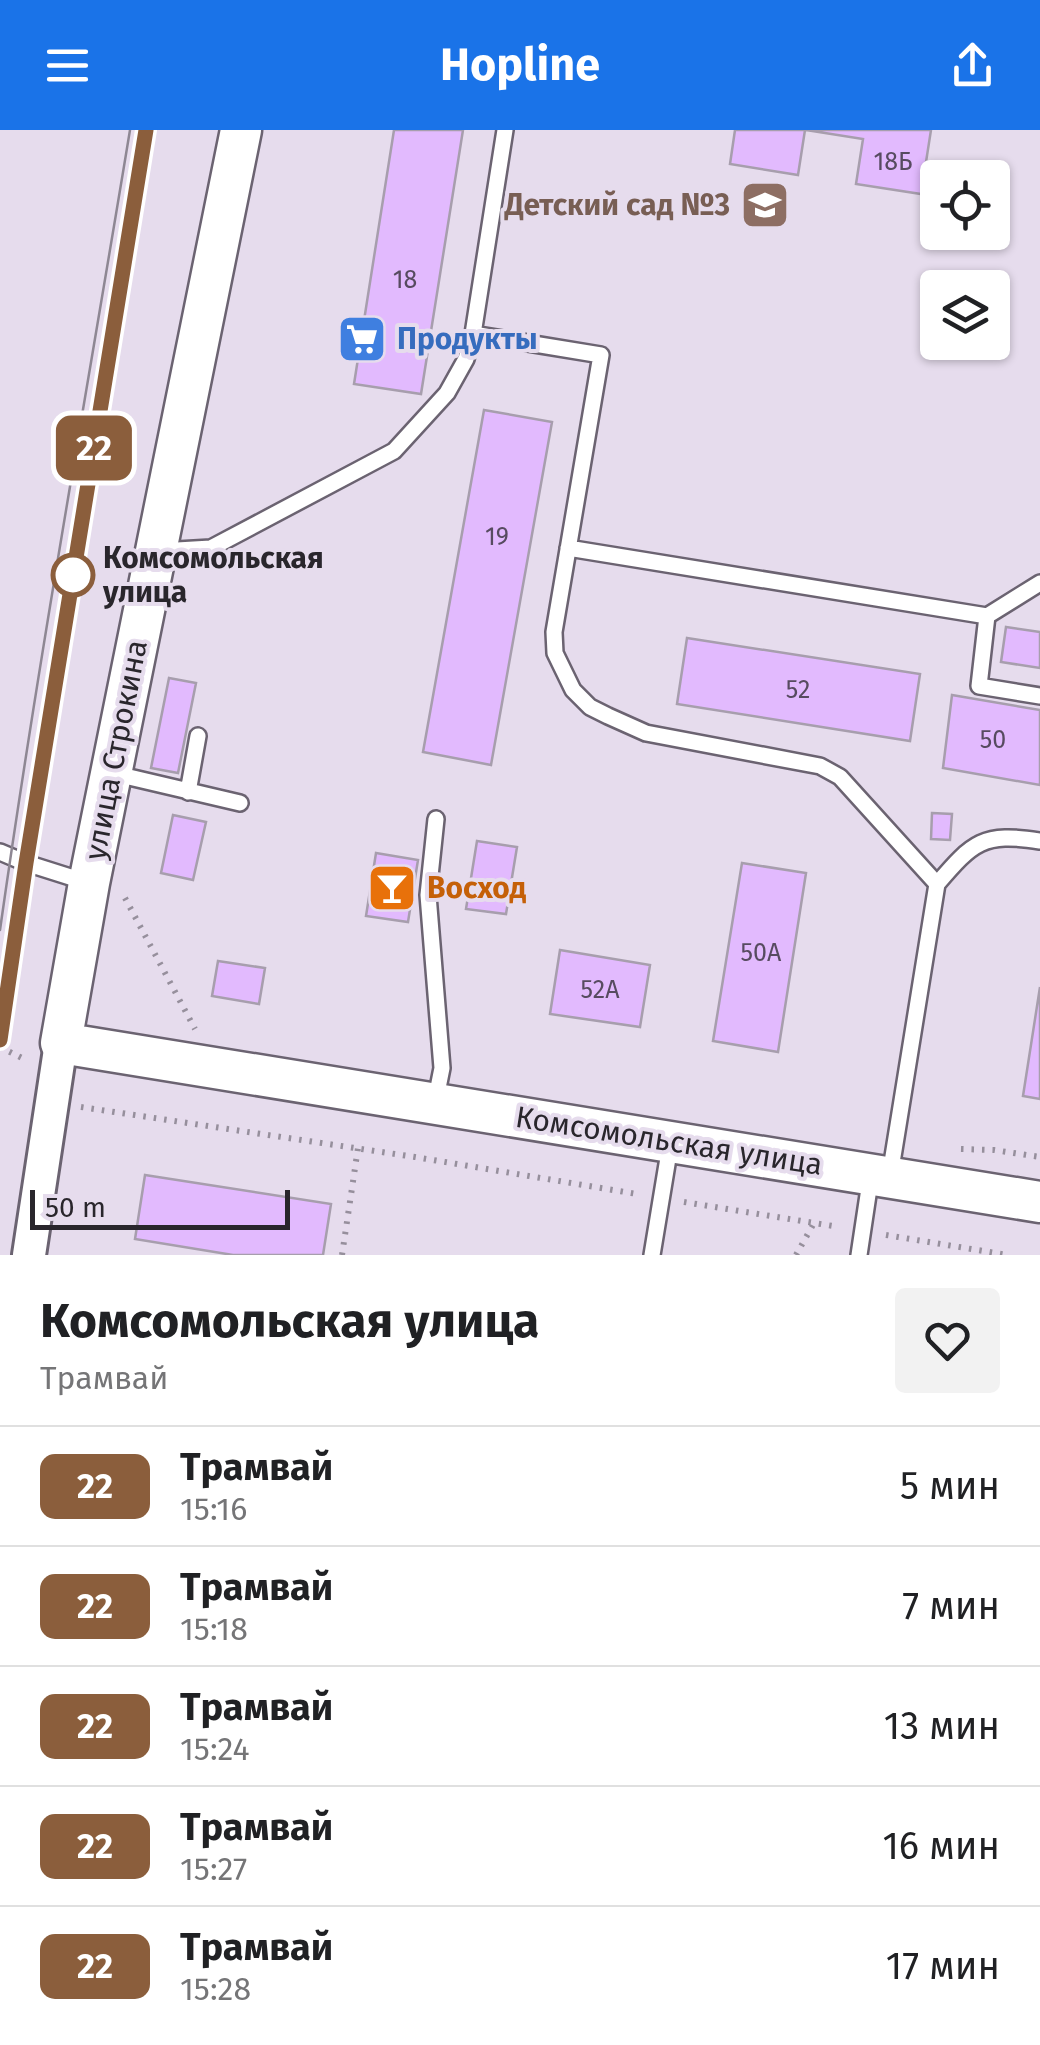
<!DOCTYPE html>
<html lang="ru">
<meta charset="utf-8">
<style>
:root{--surface:#fff;--page:#f2f2f2;--text:#202124;--muted:#757577;--line:#e0e0e0;--accent:#1a73e8}
body{margin:0;font-family:"Fira Sans",sans-serif;background:var(--page);color:var(--text);height:100vh;display:flex;flex-direction:column;font-size:38px;white-space:nowrap}
*{box-sizing:border-box;margin:0}
p{font-size:32px;color:var(--muted)}
.icon{flex:none;width:55px;height:55px;fill:none;stroke:currentColor;stroke-width:2;stroke-linecap:round;stroke-linejoin:round}
.map{position:relative;height:1125px;overflow:hidden}
.details{display:flex;flex-direction:column;background:var(--surface);flex:1}
.details>*{flex:none}
.badge{padding:0 20px;border-radius:15px;font-size:35px;line-height:65px}
.tools{position:absolute;left:920px;top:30px;display:grid;gap:20px}
.tools a{display:grid;place-items:center;width:90px;height:90px;border-radius:10px;background:var(--surface);box-shadow:0 2px 8px #0004;font-size:50px}
.scale{position:absolute;left:30px;bottom:25px;width:260px;box-sizing:border-box;padding-left:10px;border:5px solid #29262c;border-top:0;font-size:28px;line-height:35px;white-space:nowrap;color:#29262c;-webkit-text-stroke:8px #e6dced;paint-order:stroke}
.map>.badge{position:absolute;translate:-50% -50%;box-shadow:0 0 0 5px #fff}
.round{display:grid;place-items:center;flex:none;width:105px;height:105px;border-radius:10px;background:var(--page)}
.overview{display:flex;align-items:center;justify-content:space-between;height:170px;padding:0 40px}
h1{font-size:48px;font-weight:700;line-height:75px}
ul{padding:0;list-style:none}
li{display:flex;align-items:center;gap:30px;height:120px;padding:0 40px;border-top:2px solid var(--line)}
li div{flex:1}
li b{display:block;font-size:38px}
li em{font-style:normal}
li .badge{min-width:110px;font-weight:700;text-align:center}
header{display:flex;justify-content:space-between;align-items:center;height:130px;padding:0 40px;background:var(--accent);color:#fff;font-size:45px;font-weight:700}
.map>svg:first-child{display:block}
.building{fill:#e2bafe;stroke:#a79ead;stroke-width:2.5}
.lines{fill:none;stroke-linecap:round;stroke-linejoin:round}
.service-casing{stroke:#6b6371;stroke-width:20}
.minor-casing{stroke:#6b6371;stroke-width:38}
.tertiary-casing{stroke:#6b6371;stroke-width:45}
.path{stroke:#968f9c;stroke-width:6;stroke-dasharray:2.5 8;stroke-linecap:butt}
.service{stroke:#fff;stroke-width:15}
.minor{stroke:#fff;stroke-width:32}
.tertiary{stroke:#fff;stroke-width:40}
.tram{stroke:#8e8793;stroke-width:2.5}
.line-casing{stroke:#fff;stroke-width:22}
.line{stroke:#8b5e3c;stroke-width:15}
.stop-dot{fill:#fff;stroke:#8b5e3c;stroke-width:5}
.labels{text-anchor:middle;stroke-width:8;stroke-linejoin:round;paint-order:stroke}
.number-label{font-size:25px;fill:#574b60}
.education-label{font-size:30px;font-weight:bold;fill:#785e54;stroke:#e6dced;text-anchor:end}
.shop-label{font-size:30px;font-weight:bold;fill:#366cbe;stroke:#e6dced;text-anchor:start}
.stop-label{font-size:30px;font-weight:bold;fill:#29262c;stroke:#e6dced;text-anchor:start}
.street-label{font-size:30px;fill:#29262c;stroke:#e6dced}
.food-label{font-size:30px;font-weight:bold;fill:#c56008;stroke:#e6dced;text-anchor:start}
</style>
<header><svg class="icon" aria-label="menu" viewBox="0 0 24 24"><path d="M4 6h16M4 12h16M4 18h16"/></svg>Hopline<svg class="icon" aria-label="share" viewBox="0 0 24 24"><path d="M12 15V3M7 8l5-5 5 5M5 13v7h14v-7"/></svg></header>
<div class="map">
<svg width="1040" height="1125" viewBox="0 0 1040 1125">
<rect width="100%" height="100%" fill="#e6dced"/>
<path class="building" d="M394,0h69l-42,264 -67,-10z
M735,0h70l-7,45 -68,-11z
M806,0h125l-10,64 -65,-10 7,-45z
M484,280l68,12 -61,343 -68,-13z
M1006,497l34,5v36l-39,-6z
M687,508l233,36 -10,67 -233,-37z
M169,548l27,5 -18,90 -27,-5z
M952,565l88,15v75l-97,-17z
M932,683l20,1 -2,26 -19,-1z
M173,685l33,7 -13,58 -32,-7z
M477,711l40,6 -11,67 -40,-5z
M376,723l42,7 -10,62 -42,-6z
M742,733l64,10 -28,179 -65,-11z
M560,820l90,15 -10,62 -90,-13z
M218,831l47,7 -6,36 -47,-8z
M1040,857v112l-17,-3z
M145,1045l186,29 -8,51h-90l-98,-16z"/>
<g class="lines">
<g class="service-casing">
<path id="service" d="M473,204l128,21 -47,277 1,21 18,37 17,17 18,9 38,17 174,33 20,11 97,107
M568,418l419,68 53,-33
M160,421l51,-3 183,-97 53,-58 19,-34 7,-25 32,-204
M987,486l-8,70 61,10
M112,643l128,30
M188,662l10,-56
M0,722l26,11 60,19
M435,973l7,-35 -14,-173 8,-76
M890,1045l47,-291c36,-42 46,-52 103,-43
M652,1125l18,-109
M859,1125l12,-80"/>
</g>
<g class="minor-casing">
<path id="minor" d="M29,1125l32,-212"/>
</g>
<g class="tertiary-casing">
<path id="tertiary" d="M241,0l-152,753 -28,160 979,159"/>
</g>
<path class="path" d="M125,768l70,131
M0,917l26,13
M81,977l334,50 222,37
M961,1019l33,1 46,7
M684,1072l155,25
M886,1105l122,20
M342,1125l16,-107
M796,1125l18,-32"/>
<use href="#service" class="service"/>
<use href="#minor" class="minor"/>
<use href="#tertiary" class="tertiary"/>
<path class="tram" d="M0,800c38,-268 86,-533 130,-800
M0,910l26,-177 120,-733"/>
</g>
<g class="lines">
<g class="line-casing">
<path id="line" d="M0,910l26,-177 120,-733"/>
</g>
<use href="#line" class="line"/>
</g>
<defs>
<g id="school-square" transform="scale(2.5)"><rect x="-9" y="-9" width="18" height="18" rx="4" fill="#8d6e63" stroke="#e6dced"/><path d="M0-5L7-2L0 1L-7-2ZM-4 1L0 2.5L4 1V4Q0 6-4 4Z" fill="#fff"/></g>
<g id="supermarket-square" transform="scale(2.5)"><rect x="-9" y="-9" width="18" height="18" rx="4" fill="#3f7fe0" stroke="#e6dced"/><path d="M-6-5.5h2.5l.6 2H6L4.5 2H-2.5L-4.4-4H-6ZM-1.5 3.2a1.3 1.3 0 1 0 .1 0ZM3 3.2a1.3 1.3 0 1 0 .1 0Z" fill="#fff"/></g>
<g id="bar-square" transform="scale(2.5)"><rect x="-9" y="-9" width="18" height="18" rx="4" fill="#e8710a" stroke="#e6dced"/><path d="M-6-5H6L.8 .8V4.5H3.5V6h-7V4.5H-.8V.8Z" fill="#fff"/></g>
</defs>
<g fill-rule="evenodd">
<use href="#school-square" x="765" y="75"/>
<use href="#supermarket-square" x="362" y="209"/>
<use href="#bar-square" x="392" y="758"/>
</g>
<circle class="stop-dot" cx="73" cy="445" r="20"/>
<g class="labels">
<g class="number-label">
<text x="893" y="40">18Б</text>
<text x="405" y="158">18</text>
<text x="497" y="415">19</text>
<text x="798" y="568">52</text>
<text x="993" y="618">50</text>
<text x="761" y="831">50А</text>
<text x="600" y="868">52А</text>
</g>
<g class="education-label">
<text x="730" y="85">Детский сад №3</text>
</g>
<g class="shop-label">
<text x="397" y="219">Продукты</text>
</g>
<g class="stop-label">
<text x="103" y="438">Комсомольская<tspan x="103" dy="34">улица</tspan></text>
</g>
<g class="street-label">
<text transform="translate(116 620) rotate(-79)" y="10">улица Строкина</text>
<text transform="translate(669 1011) rotate(9)" y="10">Комсомольская улица</text>
</g>
<g class="food-label">
<text x="427" y="768">Восход</text>
</g>
</g>
</svg>
<div class="tools">
<a><svg class="icon" aria-label="locate" viewBox="0 0 24 24"><circle cx="12" cy="12" r="6"/><path d="M12 2v4M12 18v4M2 12h4M18 12h4"/></svg></a>
<a><svg class="icon" aria-label="layers" viewBox="0 0 24 24"><path d="M12 4l9 5-9 5-9-5zM3 14l9 5 9-5"/></svg></a>
</div>
<div class="scale">50 m</div>
<b class="badge" style="left:94px;top:318px;background:#8b5e3c;color:#fff">22</b>
</div>
<section class="details">
<div class="overview"><div><h1>Комсомольская улица</h1><p>Трамвай</p></div><a class="round"><svg class="icon" aria-label="heart" viewBox="0 0 24 24"><path d="M12 20l-8-8c-3-5 5-10 8-4 3-6 11-1 8 4z"/></svg></a></div>
<ul>
<li><span class="badge" style="background:#8b5e3c;color:#fff">22</span><div><b>Трамвай</b><p>15:16</p></div><em>5 мин</em></li>
<li><span class="badge" style="background:#8b5e3c;color:#fff">22</span><div><b>Трамвай</b><p>15:18</p></div><em>7 мин</em></li>
<li><span class="badge" style="background:#8b5e3c;color:#fff">22</span><div><b>Трамвай</b><p>15:24</p></div><em>13 мин</em></li>
<li><span class="badge" style="background:#8b5e3c;color:#fff">22</span><div><b>Трамвай</b><p>15:27</p></div><em>16 мин</em></li>
<li><span class="badge" style="background:#8b5e3c;color:#fff">22</span><div><b>Трамвай</b><p>15:28</p></div><em>17 мин</em></li>
</ul>
</section>
